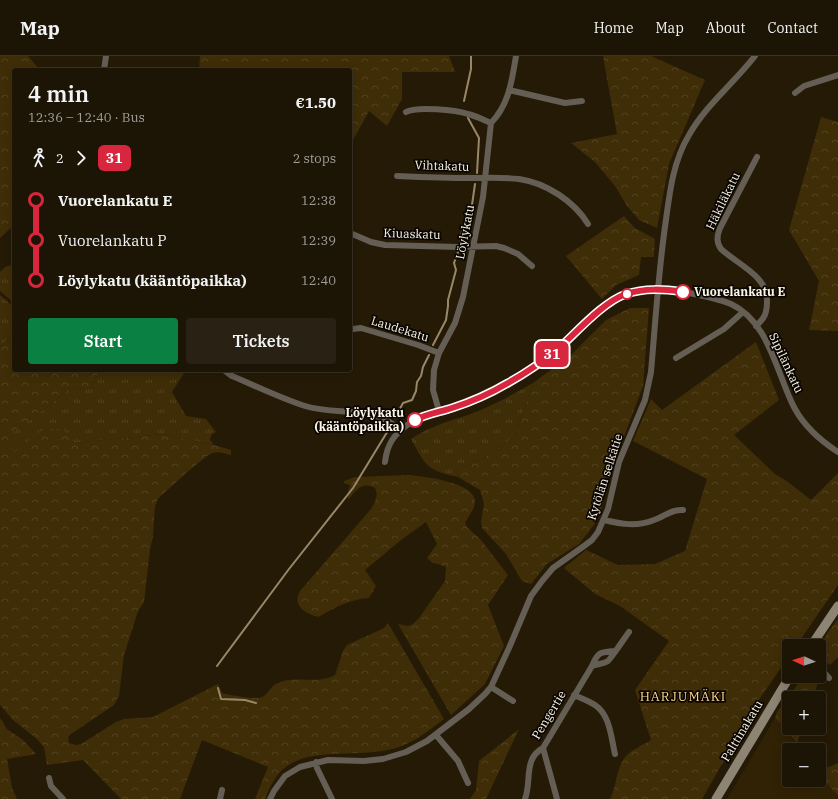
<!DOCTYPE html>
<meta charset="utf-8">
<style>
:root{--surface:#1c1404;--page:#292113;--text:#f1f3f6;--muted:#a09e9a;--line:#3a3326;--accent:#0b8043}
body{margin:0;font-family:"IBM Plex Serif",serif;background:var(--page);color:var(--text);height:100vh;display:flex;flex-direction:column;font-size:15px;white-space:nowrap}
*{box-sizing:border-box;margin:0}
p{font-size:13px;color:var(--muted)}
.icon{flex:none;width:22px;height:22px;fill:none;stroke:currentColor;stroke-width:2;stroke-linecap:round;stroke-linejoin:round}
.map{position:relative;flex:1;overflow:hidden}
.panel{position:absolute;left:12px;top:12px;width:340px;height:304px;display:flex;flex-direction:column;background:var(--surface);border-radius:4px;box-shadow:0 2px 10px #0003,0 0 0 1px var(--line)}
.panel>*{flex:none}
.badge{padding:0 8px;border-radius:6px;font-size:14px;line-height:26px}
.needle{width:26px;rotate:274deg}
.fabs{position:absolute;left:782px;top:583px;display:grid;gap:8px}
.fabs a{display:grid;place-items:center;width:44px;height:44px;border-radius:4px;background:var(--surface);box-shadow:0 2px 10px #0003,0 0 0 1px var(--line);font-size:20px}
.map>.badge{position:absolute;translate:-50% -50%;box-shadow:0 0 0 2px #fff}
.legs{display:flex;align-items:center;gap:6px;height:44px;padding:0 16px;font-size:13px}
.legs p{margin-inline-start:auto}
.head{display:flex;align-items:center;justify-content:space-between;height:68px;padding:0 16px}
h1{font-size:22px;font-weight:600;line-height:30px}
.primary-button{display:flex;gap:8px;margin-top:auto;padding:8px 16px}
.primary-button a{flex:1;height:46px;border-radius:4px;background:var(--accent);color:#fff;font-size:16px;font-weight:600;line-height:46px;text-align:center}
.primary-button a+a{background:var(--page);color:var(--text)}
ul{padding:0 16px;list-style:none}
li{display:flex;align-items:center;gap:14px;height:40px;font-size:15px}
li i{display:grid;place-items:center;width:6px;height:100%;margin:0 5px;background:currentColor}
li i::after{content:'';width:10px;height:10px;margin:-5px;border:3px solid;border-radius:50%;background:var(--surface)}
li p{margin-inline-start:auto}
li:first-child i{background:linear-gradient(#0000 50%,currentColor 0)}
li:last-child i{background:linear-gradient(currentColor 50%,#0000 0)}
header{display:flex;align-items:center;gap:24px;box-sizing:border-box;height:56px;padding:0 20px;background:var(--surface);border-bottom:1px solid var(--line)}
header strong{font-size:19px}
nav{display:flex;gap:22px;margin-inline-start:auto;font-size:14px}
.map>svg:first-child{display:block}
.built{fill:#312205}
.grass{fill:url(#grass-tufts)}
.forest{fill:url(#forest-crowns)}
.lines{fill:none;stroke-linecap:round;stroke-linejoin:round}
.stream{stroke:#988869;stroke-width:2}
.street{stroke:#645e54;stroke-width:6}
.secondary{stroke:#8d8474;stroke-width:9}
.line-1-casing{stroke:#fff;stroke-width:9}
.line-1{stroke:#d7263d;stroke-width:6}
.stop-1-dot{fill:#fff;stroke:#d7263d;stroke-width:2}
.labels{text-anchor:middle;stroke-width:3.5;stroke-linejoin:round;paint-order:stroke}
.street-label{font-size:12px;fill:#fbf4e7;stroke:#0a0601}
.stop-label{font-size:12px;font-weight:bold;fill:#fbf4e7;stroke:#0a0601;text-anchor:start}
.neighbourhood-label{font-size:13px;letter-spacing:1px;fill:#fed68e;stroke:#0a0601}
</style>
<header>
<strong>Map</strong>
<nav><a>Home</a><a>Map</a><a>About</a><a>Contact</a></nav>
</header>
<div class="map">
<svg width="838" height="743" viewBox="0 0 838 743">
<defs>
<pattern id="grass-tufts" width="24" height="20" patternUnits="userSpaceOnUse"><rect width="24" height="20" fill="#3f2d07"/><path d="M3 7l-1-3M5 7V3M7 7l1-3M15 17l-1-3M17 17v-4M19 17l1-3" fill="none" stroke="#52421f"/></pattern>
<pattern id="forest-crowns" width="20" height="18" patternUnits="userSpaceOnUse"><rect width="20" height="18" fill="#3f2d07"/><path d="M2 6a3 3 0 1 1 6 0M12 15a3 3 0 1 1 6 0" fill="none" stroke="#52421f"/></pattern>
</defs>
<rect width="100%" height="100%" fill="#251a06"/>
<path class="built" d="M775,662l26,32h-12v30h30v-5l19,21v3h-111z"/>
<path class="grass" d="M14,208v39l-14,-12v-19l5,-5z
M0,239l14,12v26l-14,14z
M100,314h86l-14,22 14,24 20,3 10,13 -5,3 -1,5 4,5 -51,-11 -89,9 -60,9 -8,-15 45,-33 19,-16 20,1z
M533,327l-18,54 -35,23 -24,10 2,7c-32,-7 -32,-11 -47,-38 20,-14 43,-19 65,-27 20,-8 39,-19 57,-29z
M0,662l7,11 -7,19z"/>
<path class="forest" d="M0,0h28l12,14h-26v155l-14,13z
M200,0h249l6,16h-53v27l-15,27 -18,-15 -17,31v19l-2,2v-93h-151z
M603,0h48l54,24 -36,84 -12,64 -18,-8 -12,-14 -12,-20 -20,-24 -24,-19 46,-9z
M821,61l17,5v209l-29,-1 10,-49 -30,-51z
M624,160l11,12 20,11 -1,18h-13l-2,18 -23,10 -14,14 -36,-43z
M630,252h19l-6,78 -18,48 -14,32 -9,40 -8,19 -15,19 -32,20 -16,20 -9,-3 -16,-27 -24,-26 -1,-6 3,-18 -4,-14 -22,-13 -2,-7 24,-10 35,-23 18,-54 38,-28 35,-35z
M14,277v37h86l-10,19 -20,-1 -19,16 -44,33 7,15 31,-24 19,2 10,13 89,-9 51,11 17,5v5c-6,-1 -12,-4 -18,-2 -7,1 -48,39 -55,46l-3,7 -2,30 -3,14 -6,52 -6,9 -14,44 -5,41 -5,9 -43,29 -3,3 1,6 7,2 5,-1 35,-22 8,-3 29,-2 65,-33 4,9c7,2 34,7 40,4 6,-2 9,-12 16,-14 16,-8 40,2 57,-8l8,-24 4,-6 37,-17 4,-5 56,96c-17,13 -34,27 -56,31 -30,7 -82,-3 -106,20 -8,8 -13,19 -17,29h-10l13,-32 -66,-27 -22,59h-59l-38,-39 -36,5 -3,-18 -7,-8 -24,-19 -13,-15v-358z
M756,286l23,58 -45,35 41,39 13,8 23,18 27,-27v112l-42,61h-7v10l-31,45 -56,98h-92c7,-13 6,-33 17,-44 6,-6 17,-10 24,-15l-16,-50 34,-49 -49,-35 -25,-12 -31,-26 22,-18 32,15 37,-1 30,-13 22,-72 -74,-38 18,-42 11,11z
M410,419c15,2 67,7 65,28 -1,7 -7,14 -10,20l2,4 14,13 27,35 -20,30 16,41 -19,38 -34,31 -53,-91 10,2 5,-2 6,-6 26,-37 1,-14 -8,-3 -5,-1 -6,-5 10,-14 -11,-22 -25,18 -36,30 11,16 -7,12c-19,1 -35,10 -51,19 -14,-4 -26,-11 -18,-26l71,-82c4,-7 8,-13 4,-21 -13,-7 -19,2 -27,12v-8l2,-7 -6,-2v-2l11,-4z
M838,563v38l-8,8 -11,-8c0,-15 10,-26 19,-38z
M804,620h14l1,3 -6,19h-24v30h13l-5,15 -22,-25 2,-6z
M7,673l16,11 13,14 -29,5 5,29 5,11h-17v-51z
M519,673l-33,70h-16l6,-9 3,-29z
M838,707v33l-19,-21v-4z"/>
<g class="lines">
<path class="stream" d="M464,45l7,-32v-13
M468,62l11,20 -2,35
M460,186l1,-7 11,-30 3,-21
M433,289l13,-25 2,-14v-6l8,-30 -2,-7 4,-11
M395,362l8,-15 9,-3 4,-9 1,-9 4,-6 2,-9 6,-12
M217,610l72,-97 64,-81 36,-59
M218,632l3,11 24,1 11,3"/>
<path class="street" d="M104,14l2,-14
M509,34l56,13 17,-2
M795,37l9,-7 34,-11
M406,56c10,-6 50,-2 62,2 8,2 16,6 23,9
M397,120c24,1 49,2 73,2 16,0 33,-1 49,1 27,4 55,22 69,45
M350,177l21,9 14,3 73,2 38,-1 8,2 14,6 14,12
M756,270c9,-8 11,-13 11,-25 1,-25 -30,-37 -46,-52 -5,-7 -4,-13 -1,-21l37,-71
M353,273l8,-1 57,17 21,8
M676,302l48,-29 19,-17
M224,314l8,6c24,10 48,22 73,30 33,10 70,-1 96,25
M439,355l-6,-21 1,-20 5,-17 16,-30 8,-26 20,-100 8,-74c18,-18 21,-43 25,-67
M385,406c2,-18 9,-28 25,-39 13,-9 28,-11 43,-15 11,-4 23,-9 34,-14 46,-21 81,-54 119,-88 26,-18 48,-20 78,-14 16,3 33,6 47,12 39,18 46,72 64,105 10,18 26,32 43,43
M604,464c17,4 33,7 50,0 10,-3 17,-11 29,-10
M592,610c5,-2 11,-2 16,-5 2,-1 18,-25 21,-29
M819,611l10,11
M491,631l22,14
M574,639c7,3 15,6 21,10 15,10 16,32 20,49
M436,679l22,26 10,22
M543,692l14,51
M316,706l1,6 15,31
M49,722l2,8 12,13
M220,743l2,-9
M270,743l4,-8 11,-15 15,-9 28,-7 36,1 19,-2 23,-7 21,-11 42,-32 16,-15 6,-7 18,-39 22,-52 11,-15 11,-13 31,-22 8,-6 6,-8 10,-23 11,-47 26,-62 6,-28c4,-46 7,-92 13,-138 5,-34 7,-69 25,-99 17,-30 45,-52 66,-79
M525,743c7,-19 -2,-40 18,-51l49,-82c6,-14 8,-14 23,-15"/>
<path class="secondary" d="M811,590l27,-40
M716,743l74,-123"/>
</g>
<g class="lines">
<g class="line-1-casing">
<path id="line-1" d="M415,364c12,-6 25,-8 37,-12 19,-6 39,-15 56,-25 18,-10 34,-21 50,-34 19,-17 45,-47 68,-55 19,-6 37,-5 57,-2"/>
</g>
<use href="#line-1" class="line-1"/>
</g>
<g class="stop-1-dot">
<circle cx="683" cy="236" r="7"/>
<circle cx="627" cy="238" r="5"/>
<circle cx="415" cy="364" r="7"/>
</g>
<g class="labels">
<g class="street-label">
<text transform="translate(442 110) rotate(2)" y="4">Vihtakatu</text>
<text transform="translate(723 145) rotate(-64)" y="4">Häkiläkatu</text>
<text transform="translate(465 176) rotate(-79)" y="4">Löylykatu</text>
<text transform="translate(412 178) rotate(2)" y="4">Kiuaskatu</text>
<text transform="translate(400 273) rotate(17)" y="4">Laudekatu</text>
<text transform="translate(786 307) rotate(65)" y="4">Sipilänkatu</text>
<text transform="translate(605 421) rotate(-72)" y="4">Kytölän selkätie</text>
<text transform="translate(549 659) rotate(-59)" y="4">Pengertie</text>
<text transform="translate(742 675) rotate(-59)" y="4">Palttinakatu</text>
</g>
<g class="stop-label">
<text x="694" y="240">Vuorelankatu E</text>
<text x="404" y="361" text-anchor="end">Löylykatu<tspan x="404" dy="14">(kääntöpaikka)</tspan></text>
</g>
<g class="neighbourhood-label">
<text x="683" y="645">HARJUMÄKI</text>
</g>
</g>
</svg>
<div class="fabs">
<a><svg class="needle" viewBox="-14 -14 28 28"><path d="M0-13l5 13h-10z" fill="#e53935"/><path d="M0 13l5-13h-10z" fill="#a09e9a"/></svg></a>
<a>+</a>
<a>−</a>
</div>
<b class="badge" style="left:552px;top:298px;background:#d7263d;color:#fff">31</b>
<section class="panel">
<div class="head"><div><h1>4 min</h1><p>12:36 – 12:40 · Bus</p></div><b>€1.50</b></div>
<div class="legs"><svg class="icon" aria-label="walk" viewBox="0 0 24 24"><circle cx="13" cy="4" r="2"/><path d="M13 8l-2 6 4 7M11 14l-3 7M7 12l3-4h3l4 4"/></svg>2<svg class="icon" aria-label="forward" viewBox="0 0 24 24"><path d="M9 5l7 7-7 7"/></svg><b class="badge" style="background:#d7263d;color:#fff">31</b><p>2 stops</p></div>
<ul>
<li><i style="color:#d7263d"></i><b>Vuorelankatu E</b><p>12:38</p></li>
<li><i style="color:#d7263d"></i><span>Vuorelankatu P</span><p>12:39</p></li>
<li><i style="color:#d7263d"></i><b>Löylykatu (kääntöpaikka)</b><p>12:40</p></li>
</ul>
<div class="primary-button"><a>Start</a><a>Tickets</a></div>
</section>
</div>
